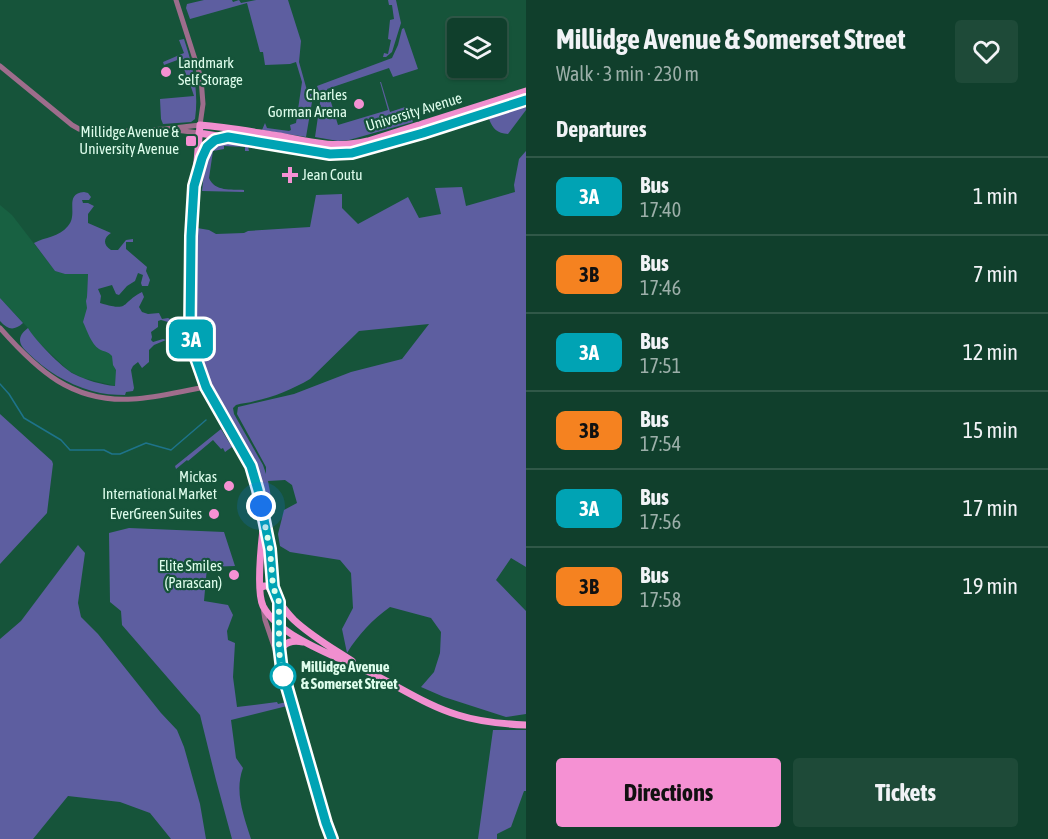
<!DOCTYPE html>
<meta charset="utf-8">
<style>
:root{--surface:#103f2c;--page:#1e4a38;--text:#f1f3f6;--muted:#9cafa9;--line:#305848;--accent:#f591d3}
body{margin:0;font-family:"Asap Condensed",sans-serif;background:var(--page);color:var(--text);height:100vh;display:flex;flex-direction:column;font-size:22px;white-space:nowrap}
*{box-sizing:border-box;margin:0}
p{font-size:20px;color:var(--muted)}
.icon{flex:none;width:33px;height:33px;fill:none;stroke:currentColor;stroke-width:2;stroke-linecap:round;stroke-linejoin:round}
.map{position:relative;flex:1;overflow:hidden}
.side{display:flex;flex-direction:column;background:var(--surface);width:522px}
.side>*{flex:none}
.badge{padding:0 12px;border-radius:9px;font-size:21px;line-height:39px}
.buttons{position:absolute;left:447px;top:18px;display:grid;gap:12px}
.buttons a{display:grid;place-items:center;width:60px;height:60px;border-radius:6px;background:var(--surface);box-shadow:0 2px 4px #0004,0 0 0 2px var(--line);font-size:30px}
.you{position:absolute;width:30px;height:30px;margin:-15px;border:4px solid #fff;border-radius:50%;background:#1a73e8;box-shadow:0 0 0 9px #1a73e833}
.map>.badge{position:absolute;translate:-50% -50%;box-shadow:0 0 0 3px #fff}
h2{padding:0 30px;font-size:22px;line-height:54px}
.round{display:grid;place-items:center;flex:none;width:63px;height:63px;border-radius:6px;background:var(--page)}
.headline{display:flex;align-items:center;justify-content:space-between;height:102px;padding:0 30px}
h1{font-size:28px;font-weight:700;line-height:45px}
.cta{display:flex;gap:12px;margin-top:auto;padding:12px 30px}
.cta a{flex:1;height:69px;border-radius:6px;background:var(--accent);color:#111;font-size:24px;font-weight:700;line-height:69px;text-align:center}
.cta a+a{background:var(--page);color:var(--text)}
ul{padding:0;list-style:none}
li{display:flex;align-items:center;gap:18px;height:78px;padding:0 30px;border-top:2px solid var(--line)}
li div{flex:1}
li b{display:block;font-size:22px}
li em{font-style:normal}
li .badge{min-width:66px;font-weight:700;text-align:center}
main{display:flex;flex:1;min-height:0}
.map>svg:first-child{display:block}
.built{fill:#186142}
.green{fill:#5d5ea0;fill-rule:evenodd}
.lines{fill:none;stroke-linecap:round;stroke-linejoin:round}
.stream{stroke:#1e738a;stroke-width:1.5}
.minor{stroke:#9e6d8c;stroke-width:5}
.major{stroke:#f08fcf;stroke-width:7}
.line-casing{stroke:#fff;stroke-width:14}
.line{stroke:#00a3b4;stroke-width:9}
.walk{stroke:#defdec;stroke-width:6;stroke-dasharray:0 10.8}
.poi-dot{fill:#f591d3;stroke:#16543a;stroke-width:2}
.stop-dot{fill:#fff;stroke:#00a3b4;stroke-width:3}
.labels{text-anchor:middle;stroke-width:4.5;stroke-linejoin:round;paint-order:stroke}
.poi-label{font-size:15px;fill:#defdec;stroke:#16543a;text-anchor:end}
.street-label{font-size:15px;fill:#defdec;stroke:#16543a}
.stop-label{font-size:15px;font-weight:bold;fill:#defdec;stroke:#16543a;text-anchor:start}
</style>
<main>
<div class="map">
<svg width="526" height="839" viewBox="0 0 526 839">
<rect width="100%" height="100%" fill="#16543a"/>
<path class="built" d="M0,205l12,10 43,56 10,3h23l-1,23 21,15 12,75 -37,-9 -14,-7 -35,-33 -6,-10 -28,-30z"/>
<path class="green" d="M204,0h28l1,2 6,-2 2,3 15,-3h32l13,41 -2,21 9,32h4l1,2 -7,41 -44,-7 3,-7 2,5 22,3 2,-1 -1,-5 6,-2 6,-41 -6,-20 -6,2 -25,1 -2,-13h-3l-13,-49 -57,16 -4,-11 1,-4z
M388,0h8l5,23 -9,29 -6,5h-3l1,-4 4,1 3,-14 -3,-1 2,-19 4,-1 -2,-14h-3z
M404,28l14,41 -25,8 -4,-9 -62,21 11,36 50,-15 -8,-28h1l9,30 15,-5 3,1 5,14 -64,18 -11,1 -23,-4 6,-41 -4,-10 75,-28 6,-13 4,-16z
M184,39c9,27 15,52 11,80l-4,3 -28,2 -2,-5 -1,-20 34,-3 -4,-12 -10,-25 -16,6 -1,-3 21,-9 -5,-13z
M526,107v3l-18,24c-11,-1 -15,-5 -19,-15l5,-4z
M220,140l27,2 2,9h-4v-4l-21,-1v3l-11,2 -4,27c6,14 22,11 35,12v2l-42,-1 4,-37 4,-7z
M526,151v416l-15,-9 -15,22 30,31v103l-20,3 -62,-20 -23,-10 13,-15 6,-19 1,-21 -10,-14 -41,-11c-17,12 -32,28 -43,46l-5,-24 11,-21 -2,-35 -11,-13 -50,-8 -10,-6 -2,-12 6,-24 13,-7 -5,-18 -7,-5 -17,1 3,16v8l-2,1 -5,-20 -6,-15 -44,-78 -15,-44 -4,-34 2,-87 12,2 7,4 28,-1 4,-2 62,-4 6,-32 26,-1v14l16,16 50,-27 11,21 22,-4 -6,-26 27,-1 4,19 49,-14 -1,-7 5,-26zM429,324l-27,35 -51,13 -57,22 -56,13 -1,7 29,53v7l-3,-9 -29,-51 -1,-6 3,-3c6,-2 13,-2 19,-4 19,-4 38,-12 55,-22l49,-48z
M84,192l4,1 3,4 -2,3h-7l1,3h5l6,3 -6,8v9l23,10c-8,5 -8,12 0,17h7l8,-10 7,-1v3h-7v7l21,18 -1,4 4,9 -2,6h-6l-1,-3 2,-8 -5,-2 -3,8 -8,5 -8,9 -3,-1 -4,-9 -14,4 3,7 -1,7c31,9 19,1 42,-11l2,5 -5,10 3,5 6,2 11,-1 3,6 6,-1 9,5 -2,1 -14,-4 -3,1v6l-7,5 1,5 -1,3 2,2 10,-3 3,1 -12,5 -5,5v12l-7,6 -4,-6 -5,4 -2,4 3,18 -1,3 -7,1 -1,3c-11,0 -22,-1 -33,-4 -25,-7 -47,-21 -65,-39 -3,-3 -7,-7 -7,-12 0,-5 4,-9 8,-12 7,12 34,40 46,46 12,6 28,11 41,12l1,-16 -3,-5 -1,-9c-4,-5 -8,-4 -13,-7 -8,-5 -12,-19 -16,-27l4,-14 -1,-7 1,-4 1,-23h-23l-10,-3 -21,-28c11,-6 25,-6 34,-17 11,-12 -5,-32 16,-34z
M0,298l23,25c-9,8 -15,7 -23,-2z
M0,414l52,47 1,3 -6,49 -47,51z
M221,429l11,18 -7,5 -2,-4 -2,1 -8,-9 -25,21 -1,-1 -11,9 -1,-3z
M129,528l95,4 11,34 -28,1 -3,34 24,4 5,10 -6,16 1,9 7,3 -2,34 4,30 40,-5 1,2 8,-2 1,4 -56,14 5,38 7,10c-9,24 1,48 8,71h-19l-16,-59 -16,-65 -78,-90 -1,-14 -11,-9 -1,-69z
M78,545l7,8 -7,50 3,14 17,17 63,79 16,17 7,17 16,57 6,35h-35l-21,-26 -30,-11 -52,-6 -35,43h-33v-200l21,-18z
M493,730h33v61h-2l-13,36 -14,7v5h-19z"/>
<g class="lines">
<path class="stream" d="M0,384l9,10 15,24 37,22 9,10h34l8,4h8l26,-11 25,7 35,-30"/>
<path class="minor" d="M0,66l72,59 7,4 15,4 71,-4 35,-4 3,-21 -2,-26 -25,-78
M176,130l23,3
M0,328c37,42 72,75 133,71 24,-1 49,-8 73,-12
M263,607l2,13 17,50 44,153 6,16
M279,651v-48"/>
<path class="major" d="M199,133l131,21h14l21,-4 161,-50
M199,167c4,-15 7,-26 24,-29
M263,529c-2,18 -7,62 0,77 17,33 81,53 112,69 28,14 53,31 83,40 22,7 45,9 68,10
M260,588l4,-2h4c8,12 16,24 26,34 17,16 38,28 58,41
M279,602l-5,-15 -4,-38 -6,-31 -12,-49 -46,-82 -12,-34 -4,-15 -1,-30 2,-72 9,-111c27,2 53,7 80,11 30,6 57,13 88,5l158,-50
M279,651c6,-9 13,-11 24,-9"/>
</g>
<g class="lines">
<g class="line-casing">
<path id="line" d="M332,839l-6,-16 -44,-153 -3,-25v-43l-6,-15 -3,-38 -12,-59 -7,-24 -45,-79 -12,-34 -4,-22 1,-95 3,-50 8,-28 5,-11 8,-7 13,-3 102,17 22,-1 71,-20 103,-33"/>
</g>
<use href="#line" class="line"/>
<path class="walk" d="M261,506l9,43 3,38 6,15v49l4,25"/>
</g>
<g class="poi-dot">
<circle cx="166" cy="72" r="6"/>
<circle cx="359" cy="104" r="6"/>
<rect x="185" y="135" width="12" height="12" rx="3"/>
<path d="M287 166h6v6h6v6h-6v6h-6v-6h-6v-6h6z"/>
<circle cx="229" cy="486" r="6"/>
<circle cx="214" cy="514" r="6"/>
<circle cx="234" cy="575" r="6"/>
</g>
<circle class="stop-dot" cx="283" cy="676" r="12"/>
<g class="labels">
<g class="poi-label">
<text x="178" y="68" text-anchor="start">Landmark<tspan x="178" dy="17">Self Storage</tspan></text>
<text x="347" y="100">Charles<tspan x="347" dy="17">Gorman Arena</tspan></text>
<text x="179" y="137">Millidge Avenue &amp;<tspan x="179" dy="17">University Avenue</tspan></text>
<text x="302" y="180" text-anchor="start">Jean Coutu</text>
<text x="217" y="482">Mickas<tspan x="217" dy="17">International Market</tspan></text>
<text x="202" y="519">EverGreen Suites</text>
<text x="222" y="571">Elite Smiles<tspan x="222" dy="17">(Parascan)</tspan></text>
</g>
<g class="street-label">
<text transform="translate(414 112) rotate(-17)" y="5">University Avenue</text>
</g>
<g class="stop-label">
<text x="301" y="672">Millidge Avenue<tspan x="301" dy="17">&amp; Somerset Street</tspan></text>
</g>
</g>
</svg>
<div class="buttons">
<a><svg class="icon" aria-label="layers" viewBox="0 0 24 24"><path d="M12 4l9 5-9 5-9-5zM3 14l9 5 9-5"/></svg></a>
</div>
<div class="you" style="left:261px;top:506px"></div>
<b class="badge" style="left:191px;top:339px;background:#00a3b4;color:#fff">3A</b>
</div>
<section class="side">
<div class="headline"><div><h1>Millidge Avenue &amp; Somerset Street</h1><p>Walk · 3 min · 230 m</p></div><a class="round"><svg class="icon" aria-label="heart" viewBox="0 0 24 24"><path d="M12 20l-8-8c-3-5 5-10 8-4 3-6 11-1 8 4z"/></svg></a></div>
<h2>Departures</h2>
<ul>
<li><span class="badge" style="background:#00a3b4;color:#fff">3A</span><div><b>Bus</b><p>17:40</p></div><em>1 min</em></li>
<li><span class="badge" style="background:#f58220;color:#111">3B</span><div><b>Bus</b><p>17:46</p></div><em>7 min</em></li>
<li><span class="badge" style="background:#00a3b4;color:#fff">3A</span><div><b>Bus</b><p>17:51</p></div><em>12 min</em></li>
<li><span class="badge" style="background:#f58220;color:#111">3B</span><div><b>Bus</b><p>17:54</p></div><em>15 min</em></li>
<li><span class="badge" style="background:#00a3b4;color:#fff">3A</span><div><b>Bus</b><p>17:56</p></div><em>17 min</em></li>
<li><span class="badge" style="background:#f58220;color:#111">3B</span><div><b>Bus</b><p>17:58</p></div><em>19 min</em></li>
</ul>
<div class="cta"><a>Directions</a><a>Tickets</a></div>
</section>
</main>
